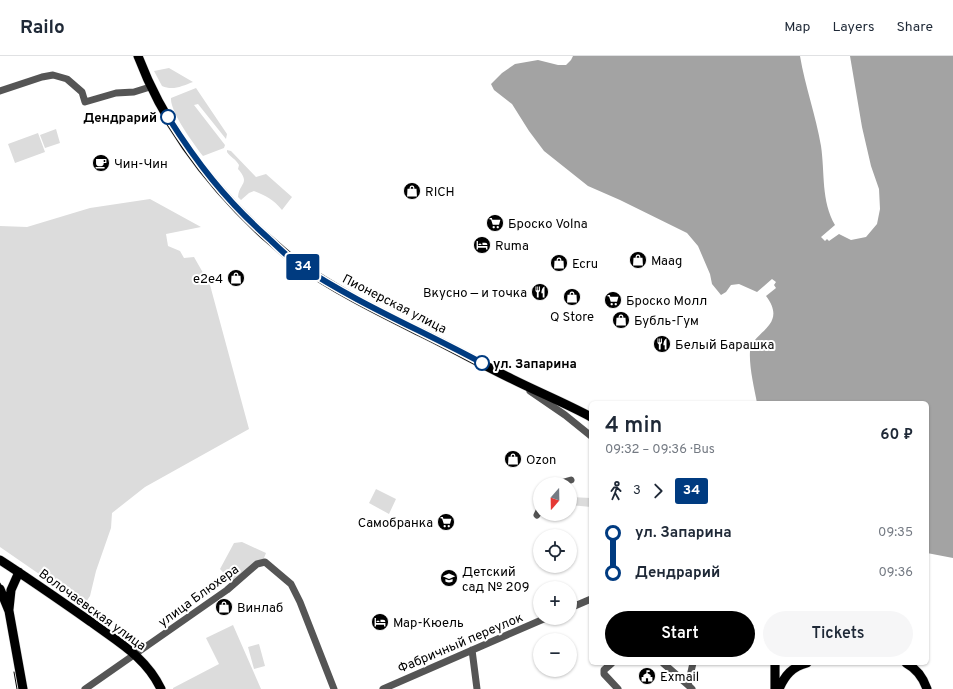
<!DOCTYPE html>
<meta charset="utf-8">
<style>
:root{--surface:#fff;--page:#f6f6f7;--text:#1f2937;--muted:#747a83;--line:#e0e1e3;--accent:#000}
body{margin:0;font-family:Overpass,sans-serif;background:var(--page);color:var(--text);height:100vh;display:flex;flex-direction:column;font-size:15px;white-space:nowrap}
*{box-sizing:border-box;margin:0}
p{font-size:13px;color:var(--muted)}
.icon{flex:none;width:22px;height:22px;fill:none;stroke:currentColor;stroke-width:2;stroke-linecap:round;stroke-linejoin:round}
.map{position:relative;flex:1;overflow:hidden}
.side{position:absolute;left:589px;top:345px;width:340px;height:264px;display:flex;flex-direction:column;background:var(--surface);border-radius:6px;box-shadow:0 1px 3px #0004}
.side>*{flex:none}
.badge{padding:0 8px;border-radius:3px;font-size:14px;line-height:26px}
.needle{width:26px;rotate:200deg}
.fabs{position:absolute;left:533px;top:421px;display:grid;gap:8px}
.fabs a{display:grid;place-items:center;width:44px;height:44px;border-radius:50%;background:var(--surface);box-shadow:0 1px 3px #0004;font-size:20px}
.map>.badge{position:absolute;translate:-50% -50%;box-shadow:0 0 0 2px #fff}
.legs{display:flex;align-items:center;gap:6px;height:44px;padding:0 16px;font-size:13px}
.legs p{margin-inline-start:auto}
.head{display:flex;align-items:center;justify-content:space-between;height:68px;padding:0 16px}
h1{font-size:22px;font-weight:600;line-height:30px}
.button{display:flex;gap:8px;margin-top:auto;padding:8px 16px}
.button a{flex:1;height:46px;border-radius:24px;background:var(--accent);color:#fff;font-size:16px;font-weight:600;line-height:46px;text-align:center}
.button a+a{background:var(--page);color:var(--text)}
ul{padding:0 16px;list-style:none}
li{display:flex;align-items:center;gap:14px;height:40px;font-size:15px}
li i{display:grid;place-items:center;width:6px;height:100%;margin:0 5px;background:currentColor}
li i::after{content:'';width:10px;height:10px;margin:-5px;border:3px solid;border-radius:50%;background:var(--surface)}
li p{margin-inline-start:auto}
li:first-child i{background:linear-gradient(#0000 50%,currentColor 0)}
li:last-child i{background:linear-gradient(currentColor 50%,#0000 0)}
header{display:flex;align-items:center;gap:24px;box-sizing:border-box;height:56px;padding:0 20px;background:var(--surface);border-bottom:1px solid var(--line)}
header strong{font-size:19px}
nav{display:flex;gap:22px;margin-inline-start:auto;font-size:14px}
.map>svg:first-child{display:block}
.green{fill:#dcdcdc}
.water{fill:#a3a3a3}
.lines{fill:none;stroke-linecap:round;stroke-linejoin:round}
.major-casing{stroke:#dbdbdb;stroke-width:10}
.minor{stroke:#555;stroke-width:7}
.major{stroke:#000;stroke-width:9}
.tram{stroke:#000;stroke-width:1}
.line-1-casing{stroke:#fff;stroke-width:9}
.line-1{stroke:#003b80;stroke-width:6}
.stop-1-dot{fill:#fff;stroke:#003b80;stroke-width:2}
.labels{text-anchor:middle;stroke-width:4;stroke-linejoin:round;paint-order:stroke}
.stop-label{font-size:13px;font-weight:bold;fill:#000;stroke:#fff;text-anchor:end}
.poi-label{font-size:13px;fill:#000;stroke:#fff;text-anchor:start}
.street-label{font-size:13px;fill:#000;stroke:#fff}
</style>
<header>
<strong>Railo</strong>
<nav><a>Map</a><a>Layers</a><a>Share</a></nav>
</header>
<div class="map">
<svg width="953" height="633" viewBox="0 0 953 633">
<rect width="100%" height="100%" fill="#fff"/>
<path class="green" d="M169,12l24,14c-11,4 -20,9 -31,4l-8,-15z
M196,32l31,46 -1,5 -28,-35 -4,1 31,40 -1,3 -21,8c-9,-12 -33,-44 -32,-58z
M56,73l4,14 -15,5 -5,-13z
M38,77l7,19 -30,11 -7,-19z
M227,94l4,1 25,26 10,-3 26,23 -10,13c-9,-11 -16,-14 -28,-19l-5,2 -8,7 -3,-3c1,-14 13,-13 0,-28l1,-4c-3,-6 -9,-8 -12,-13z
M150,143l51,28 -35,7 2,12 12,5 4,7 10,-1 16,28 39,144 -104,58 -33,26 -1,15 -15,43 -6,25 -6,9 -84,-58v-321l27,1 63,-19z
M376,433l20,10 -7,15 -20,-11z
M570,441l21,1v9l-21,-2z
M242,486l24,11 -4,10 -29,20 -13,-14 14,-26z
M233,569l28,64h-88v-1l46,-24 -13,-26z
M259,588l6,22 -11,3 -6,-22z"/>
<path class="water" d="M573,0h227c5,30 16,60 21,90 4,27 0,55 14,79l-14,12 4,4 2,-2 2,2 10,-7 12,6 15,-3 11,-13 3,-15 -1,-20 -8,-23 -9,-39 -12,-71h103v502l-26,-5v-150h-170c-3,-16 -8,-36 -7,-52 1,-19 39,-25 16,-55l10,-8 -2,-3 2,-3 -4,-3 -15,13 -18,-8 -8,1 -5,7 -5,3 -9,-11 -2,-10 -12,-28 -11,-13 -67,-33 -32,-14 -44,-35 -15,-20 -17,-27 -18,-14 -3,-6 11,-11 13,-9 23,-4 20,5h8l5,-5z"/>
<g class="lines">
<g class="major-casing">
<path id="major" d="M138,0c26,69 72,129 126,179 11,9 21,19 32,27 39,28 82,49 124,70 31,15 61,32 92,47 26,13 53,24 79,38
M0,504c31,20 61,41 91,62 27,20 55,35 70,67
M0,533l9,22 14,78
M9,553l2,-19 8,-18
M906,607c11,6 17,14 21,26
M775,633v-26
M779,633c6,-14 13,-22 28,-26"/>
</g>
<path class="minor" d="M0,35l42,-14 11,-2 14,4 15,13 3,10 31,-9 18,-1 16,-5
M530,335l35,24 26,21
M557,428l14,-4
M537,459l3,-6
M570,552l21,-9
M472,594l5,39
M612,607l-8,7v4l14,15
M663,607l25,22
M85,633l142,-99 30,-26 8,-2 26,22 9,18 34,87
M383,633l163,-71
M692,633l-4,-4 5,-22"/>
<use href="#major" class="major"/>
<path class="tram" d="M0,527l6,15 17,91
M14,616l3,17"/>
</g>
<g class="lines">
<g class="line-1-casing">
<path id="line-1" d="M168,61c29,46 57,82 98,119 10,9 20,20 32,28 58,39 123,66 184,99"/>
</g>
<use href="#line-1" class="line-1"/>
</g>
<defs>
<g id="cafe-disc" transform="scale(0.9)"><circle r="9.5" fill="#000" stroke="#fff"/><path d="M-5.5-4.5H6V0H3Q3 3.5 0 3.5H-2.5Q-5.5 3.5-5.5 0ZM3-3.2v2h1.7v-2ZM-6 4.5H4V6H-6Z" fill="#fff"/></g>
<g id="shop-disc" transform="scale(0.9)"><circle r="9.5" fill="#000" stroke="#fff"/><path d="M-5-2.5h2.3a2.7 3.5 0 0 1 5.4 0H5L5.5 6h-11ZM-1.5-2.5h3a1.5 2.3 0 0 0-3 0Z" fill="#fff"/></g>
<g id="supermarket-disc" transform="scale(0.9)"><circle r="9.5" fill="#000" stroke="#fff"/><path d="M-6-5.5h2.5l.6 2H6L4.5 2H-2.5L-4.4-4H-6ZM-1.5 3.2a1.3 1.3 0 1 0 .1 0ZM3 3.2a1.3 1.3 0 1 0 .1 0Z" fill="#fff"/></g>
<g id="hotel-disc" transform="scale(0.9)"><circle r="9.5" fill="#000" stroke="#fff"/><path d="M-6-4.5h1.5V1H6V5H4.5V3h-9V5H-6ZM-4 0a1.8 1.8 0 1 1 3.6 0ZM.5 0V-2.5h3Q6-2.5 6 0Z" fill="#fff"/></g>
<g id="restaurant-disc" transform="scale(0.9)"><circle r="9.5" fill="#000" stroke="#fff"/><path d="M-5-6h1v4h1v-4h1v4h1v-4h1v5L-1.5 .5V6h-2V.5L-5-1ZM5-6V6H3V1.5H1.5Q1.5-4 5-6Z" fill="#fff"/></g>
<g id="school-disc" transform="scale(0.9)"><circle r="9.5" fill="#000" stroke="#fff"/><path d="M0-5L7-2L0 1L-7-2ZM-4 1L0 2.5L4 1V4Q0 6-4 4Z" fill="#fff"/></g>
<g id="civic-disc" transform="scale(0.9)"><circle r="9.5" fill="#000" stroke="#fff"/><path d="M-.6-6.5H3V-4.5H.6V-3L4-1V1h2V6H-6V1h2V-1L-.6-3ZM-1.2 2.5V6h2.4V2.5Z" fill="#fff"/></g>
</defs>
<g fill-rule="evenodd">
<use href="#cafe-disc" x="101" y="107"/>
<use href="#shop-disc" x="412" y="135"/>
<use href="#supermarket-disc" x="495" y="167"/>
<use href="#hotel-disc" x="482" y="189"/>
<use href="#shop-disc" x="638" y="204"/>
<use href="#shop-disc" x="559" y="207"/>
<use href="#shop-disc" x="236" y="222"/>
<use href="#restaurant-disc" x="540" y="236"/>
<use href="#shop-disc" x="572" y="241"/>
<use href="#supermarket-disc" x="613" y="244"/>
<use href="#shop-disc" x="621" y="264"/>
<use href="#restaurant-disc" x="662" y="288"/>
<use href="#shop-disc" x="513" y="403"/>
<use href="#supermarket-disc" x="446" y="466"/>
<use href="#school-disc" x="449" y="522"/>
<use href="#shop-disc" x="224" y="551"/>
<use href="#hotel-disc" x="380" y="566"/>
<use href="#civic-disc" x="647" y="620"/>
</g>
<g class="stop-1-dot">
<circle cx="168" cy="61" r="7"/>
<circle cx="482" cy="307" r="7"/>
</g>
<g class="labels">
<g class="stop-label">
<text x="157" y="66">Дендрарий</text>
<text x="493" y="312" text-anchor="start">ул. Запарина</text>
</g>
<g class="poi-label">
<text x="114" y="112">Чин-Чин</text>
<text x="425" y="140">RICH</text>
<text x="508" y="172">Броско Volna</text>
<text x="495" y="194">Ruma</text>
<text x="651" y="209">Maag</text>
<text x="572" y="212">Ecru</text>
<text x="223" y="227" text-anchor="end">е2е4</text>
<text x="527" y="241" text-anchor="end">Вкусно — и точка</text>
<text x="626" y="249">Броско Молл</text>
<text x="572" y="265" text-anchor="middle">Q Store</text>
<text x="634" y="269">Бубль-Гум</text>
<text x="675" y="293">Белый Барашка</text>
<text x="526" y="408">Ozon</text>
<text x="433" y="471" text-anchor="end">Самобранка</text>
<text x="462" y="520">Детский<tspan x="462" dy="15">сад № 209</tspan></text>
<text x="237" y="556">Винлаб</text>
<text x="393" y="571">Мар-Кюель</text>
<text x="660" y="625">Exmail</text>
</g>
<g class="street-label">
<text transform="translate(395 247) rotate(27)" y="5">Пионерская улица</text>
<text transform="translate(198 539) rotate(-36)" y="5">улица Блюхера</text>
<text transform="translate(93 553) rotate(36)" y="5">Волочаевская улица</text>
<text transform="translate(460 586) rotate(-23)" y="5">Фабричный переулок</text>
</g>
</g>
</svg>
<div class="fabs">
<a><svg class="needle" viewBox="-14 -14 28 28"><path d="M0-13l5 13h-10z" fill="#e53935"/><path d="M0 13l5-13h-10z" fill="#747a83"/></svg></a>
<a><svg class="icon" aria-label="locate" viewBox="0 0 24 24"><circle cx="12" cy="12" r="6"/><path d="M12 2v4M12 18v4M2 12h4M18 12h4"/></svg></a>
<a>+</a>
<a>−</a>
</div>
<b class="badge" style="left:303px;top:211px;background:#003b80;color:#fff">34</b>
<section class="side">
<div class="head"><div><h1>4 min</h1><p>09:32 – 09:36 · Bus</p></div><b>60 ₽</b></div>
<div class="legs"><svg class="icon" aria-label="walk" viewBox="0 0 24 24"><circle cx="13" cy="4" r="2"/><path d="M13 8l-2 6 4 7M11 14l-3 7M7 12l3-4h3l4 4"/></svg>3<svg class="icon" aria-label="forward" viewBox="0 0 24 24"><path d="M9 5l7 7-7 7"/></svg><b class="badge" style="background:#003b80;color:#fff">34</b></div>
<ul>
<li><i style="color:#003b80"></i><b>ул. Запарина</b><p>09:35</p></li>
<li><i style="color:#003b80"></i><b>Дендрарий</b><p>09:36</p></li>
</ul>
<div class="button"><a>Start</a><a>Tickets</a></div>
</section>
</div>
